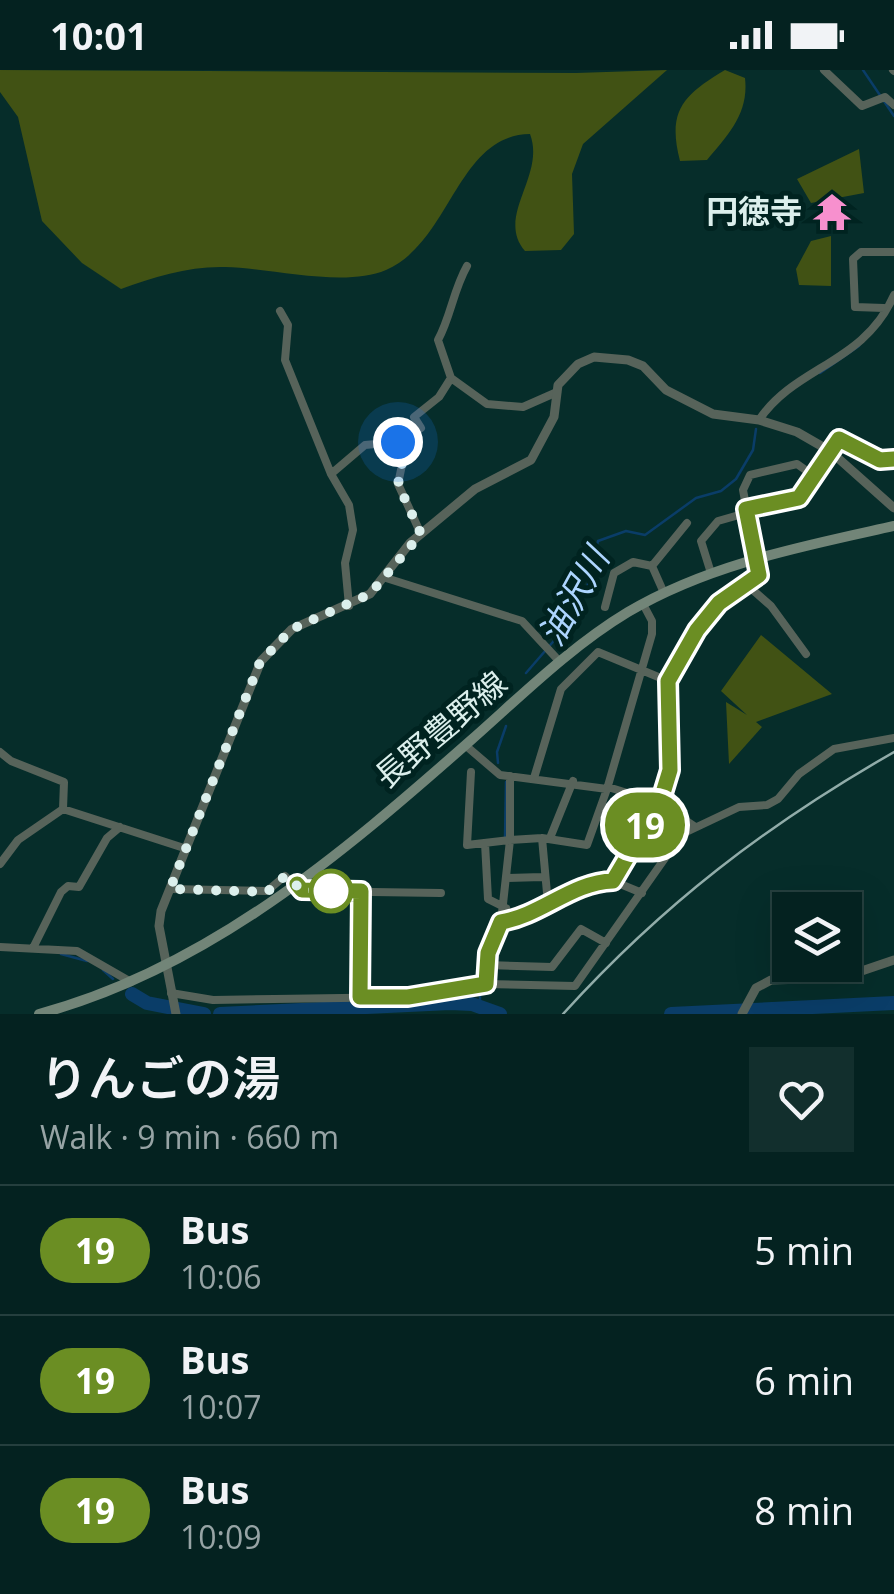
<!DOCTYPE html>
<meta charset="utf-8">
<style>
:root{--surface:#042220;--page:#122f2d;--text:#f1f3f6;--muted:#97a4a5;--line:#253f3e}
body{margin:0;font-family:"Open Sans","Noto Sans JP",sans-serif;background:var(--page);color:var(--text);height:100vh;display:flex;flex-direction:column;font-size:38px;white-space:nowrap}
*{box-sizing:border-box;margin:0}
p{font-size:32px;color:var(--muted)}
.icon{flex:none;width:55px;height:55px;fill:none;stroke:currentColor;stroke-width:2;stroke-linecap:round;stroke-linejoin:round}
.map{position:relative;height:944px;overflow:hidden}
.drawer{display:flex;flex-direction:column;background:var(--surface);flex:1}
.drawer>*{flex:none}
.badge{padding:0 20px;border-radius:32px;font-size:35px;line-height:65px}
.buttons{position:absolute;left:772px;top:822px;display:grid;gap:20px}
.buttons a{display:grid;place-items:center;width:90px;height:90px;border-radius:0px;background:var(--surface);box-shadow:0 10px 40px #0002,0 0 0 2px var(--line);font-size:50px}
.you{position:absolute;width:50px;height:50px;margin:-25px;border:8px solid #fff;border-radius:50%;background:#1a73e8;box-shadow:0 0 0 15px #1a73e833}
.map>.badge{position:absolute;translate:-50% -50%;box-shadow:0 0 0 5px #fff}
.round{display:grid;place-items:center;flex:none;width:105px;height:105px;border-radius:0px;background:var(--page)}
.summary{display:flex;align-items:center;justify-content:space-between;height:170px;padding:0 40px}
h1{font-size:48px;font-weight:600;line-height:75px}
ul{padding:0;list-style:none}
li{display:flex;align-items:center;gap:30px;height:130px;padding:0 40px;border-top:2px solid var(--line)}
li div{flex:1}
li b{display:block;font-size:38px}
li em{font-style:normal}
li .badge{min-width:110px;font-weight:700;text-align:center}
.status{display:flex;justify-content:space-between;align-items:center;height:70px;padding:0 50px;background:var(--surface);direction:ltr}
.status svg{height:28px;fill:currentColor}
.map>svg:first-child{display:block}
.green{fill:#415214}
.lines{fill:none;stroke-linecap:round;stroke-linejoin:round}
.stream{stroke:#0a3d68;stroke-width:2.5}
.river{stroke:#0a3d68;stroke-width:14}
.minor{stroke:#57635a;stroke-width:8}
.tertiary{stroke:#57635a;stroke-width:9}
.secondary{stroke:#728578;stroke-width:10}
.rail{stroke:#91aca9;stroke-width:2.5}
.line-casing{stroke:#fff;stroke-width:22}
.line{stroke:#6b8e23;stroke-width:15}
.walk{stroke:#dbefec;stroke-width:10;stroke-dasharray:0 18}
.stop-dot{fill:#fff;stroke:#6b8e23;stroke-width:5}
.labels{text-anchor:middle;stroke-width:10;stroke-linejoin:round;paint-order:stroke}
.poi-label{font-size:32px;font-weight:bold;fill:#dbefec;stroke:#002320;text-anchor:end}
.street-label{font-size:32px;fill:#dbefec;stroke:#002320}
.water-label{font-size:35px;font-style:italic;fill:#add5ff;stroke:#002320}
</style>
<div class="status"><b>10:01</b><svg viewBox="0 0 49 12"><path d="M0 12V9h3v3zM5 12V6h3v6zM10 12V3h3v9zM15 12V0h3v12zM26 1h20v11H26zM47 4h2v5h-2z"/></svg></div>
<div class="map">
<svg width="894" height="944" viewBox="0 0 894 944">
<rect width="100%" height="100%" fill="#062d2a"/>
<path class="green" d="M0,0l576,3 91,-3 -84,74 -11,30 2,60 -13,16 -36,1c-30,-35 21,-75 5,-117 -73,1 -79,108 -144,136 -42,18 -115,-2 -161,-3 -36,-1 -71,10 -104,22l-39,-26 -40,-42 -24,-104 -18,-25z
M725,0l20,8c4,35 -16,56 -38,82l-27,1c-13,-50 3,-66 45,-91z
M859,79l5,44 -53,10 -14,-24z
M831,166v50l-32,-1 -3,-16 15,-28z
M761,565l71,59 -76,28 6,5 -33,37 -3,-62 21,13 -26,-24z"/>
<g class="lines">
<path class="stream" d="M863,0l31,46
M820,303l39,-27
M526,603l39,-45 22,-40 11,-47 28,-10 19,4 51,-37 25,-7 15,-12 17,-29 3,-21
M498,693l-1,-11 9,-26
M505,767l1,-55
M61,884l26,7
M103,900l10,9
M480,936v-11"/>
<path class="river" d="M132,924l15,9 57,11
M220,944l230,-11 22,1 28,10
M671,944l223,-11"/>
<path class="minor" d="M824,0l38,36 23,-9 9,8
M893,0l1,1
M884,238l-29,-1 -2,-48 8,-7h33
M280,241l8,14 -3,35 46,114 18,31 4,25 -8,33 4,43
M451,308l-13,-38c13,-24 15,-49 29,-74
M759,350c36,-54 105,-56 135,-125
M398,372l4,23 -4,19 23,50
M331,404l34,-29 33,-3 23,-14 -7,-11 25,-20 12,-19 36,26 36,3 34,-15
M711,503l-10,-32 17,-20 81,-23 15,-22
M386,508l136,43 38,41
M746,514l25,22 35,48
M664,523l-12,-27 35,-43
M605,537l9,-34 19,-11 19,4
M465,675l35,30 107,14 45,-155v-13l-9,-17
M0,682l11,9 53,21 -1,27
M471,702l-4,73 43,-5 -9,82
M510,706v64l32,-2 6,66
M534,708l27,-89 37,-37 70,29
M608,717l48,15
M694,756l-34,-23 9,-33 -1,-89 29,-51 22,-27 40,-28 -16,-85 7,-15 47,-11 17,12 25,-37 41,21 14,-1
M542,768l45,7 20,-56
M550,768l23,-57
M485,773l3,56 18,9
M0,794l18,-24 45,-31 121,39
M508,808l34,-1
M613,811l29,-49 11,-31
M297,814l5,7 139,2
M170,819l97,2 18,-15 9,10
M34,876l27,-54 7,-6 11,1 28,-49 13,-11
M0,877l77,4 54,31
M487,895l65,2 29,-38 25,14
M485,914l3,-31 13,-31 95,-40 17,-1 29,12
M171,923l42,7 61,-1 135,-2 76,-13 90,2 107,-152 57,-27 28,-2 11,-6 21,-25 35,-25 60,-11
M360,927l1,-106"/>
<path class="tertiary" d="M176,944l-17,-88 2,-15 100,-250 31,-32 78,-35 40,-51 65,-54 56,-29 23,-43 4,-32 20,-21 16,-7 34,3 15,6 23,24 47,24 46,6 38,12 33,19 64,57
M742,944l14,-26 15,-8 70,-2 53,-18"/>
<path class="secondary" d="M39,944c168,-45 303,-160 431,-273 51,-45 100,-94 158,-129 81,-48 176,-66 266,-86"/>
<path class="rail" d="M563,944c100,-110 202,-188 331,-262"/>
</g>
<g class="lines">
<g class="line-casing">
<path id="line" d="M297,814l5,6 59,1 -1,106h48l78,-13 2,-31 13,-31c41,-7 71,-40 112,-41l29,-49 11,-31 7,2 10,-33 -2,-89 29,-51 22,-27 40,-28 -13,-66 53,-11 40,-59 41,21 14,-1"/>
</g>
<use href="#line" class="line"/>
<path class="walk" d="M331,821l-29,-1 -17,-14 -18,16 -97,-3 90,-227 32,-33 78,-35 51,-60 -23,-50 4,-19 -4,-23"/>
</g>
<defs>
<g id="temple-bare" transform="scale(3)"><path d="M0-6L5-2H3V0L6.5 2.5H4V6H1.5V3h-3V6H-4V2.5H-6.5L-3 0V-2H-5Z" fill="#f790ce" stroke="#002320" stroke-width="2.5" paint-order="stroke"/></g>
</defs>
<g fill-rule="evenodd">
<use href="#temple-bare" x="832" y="142"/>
</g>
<circle class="stop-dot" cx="331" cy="821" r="20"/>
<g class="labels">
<g class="poi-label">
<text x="802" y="153">円徳寺</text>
</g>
<g class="street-label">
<text transform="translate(441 660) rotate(-40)" y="11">長野豊野線</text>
</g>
<g class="water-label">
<text transform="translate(574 527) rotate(-61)" y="12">油沢川</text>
</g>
</g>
</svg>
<div class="buttons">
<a><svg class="icon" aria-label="layers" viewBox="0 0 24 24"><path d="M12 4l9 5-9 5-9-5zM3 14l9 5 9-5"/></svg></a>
</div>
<div class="you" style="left:398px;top:372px"></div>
<b class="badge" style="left:645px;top:755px;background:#6b8e23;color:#fff">19</b>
</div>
<section class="drawer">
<div class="summary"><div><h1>りんごの湯</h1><p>Walk · 9 min · 660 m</p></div><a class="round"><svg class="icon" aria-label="heart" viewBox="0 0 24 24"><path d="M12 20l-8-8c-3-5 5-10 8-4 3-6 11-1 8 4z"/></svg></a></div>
<ul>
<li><span class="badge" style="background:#6b8e23;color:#fff">19</span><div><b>Bus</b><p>10:06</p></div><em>5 min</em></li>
<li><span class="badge" style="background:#6b8e23;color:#fff">19</span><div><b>Bus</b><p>10:07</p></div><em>6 min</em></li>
<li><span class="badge" style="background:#6b8e23;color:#fff">19</span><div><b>Bus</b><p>10:09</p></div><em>8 min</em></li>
</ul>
</section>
